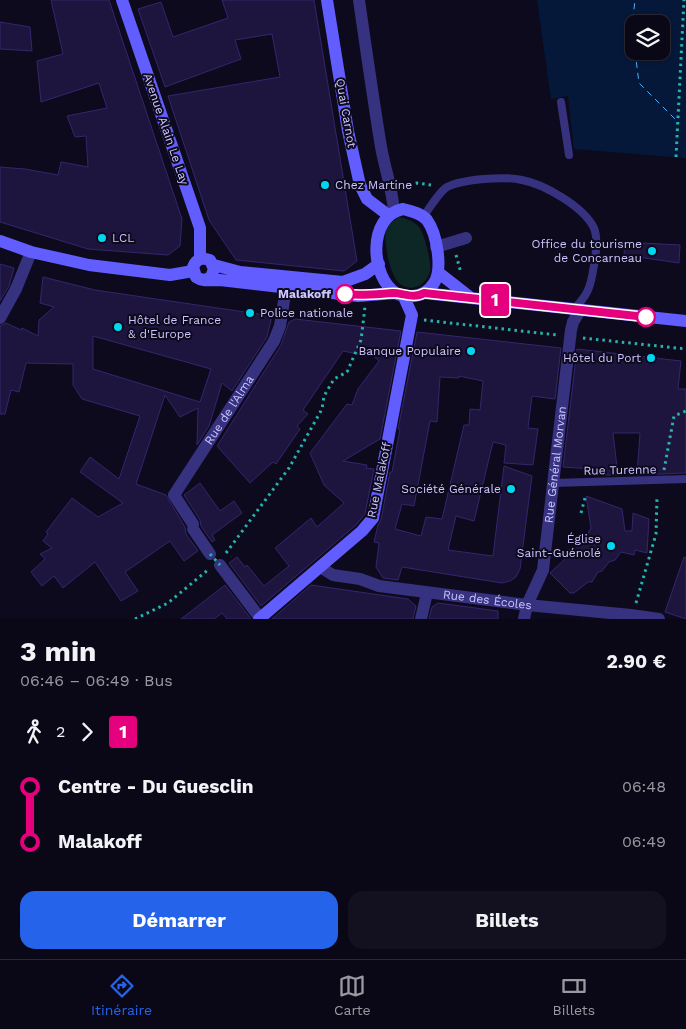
<!DOCTYPE html>
<html lang="fr">
<meta charset="utf-8">
<style>
:root{--surface:#0a0816;--page:#13111f;--text:#f1f3f6;--muted:#999aa1;--line:#2a2935;--accent:#2563eb}
body{margin:0;font-family:"Work Sans",sans-serif;background:var(--page);color:var(--text);height:100vh;display:flex;flex-direction:column;font-size:19px;white-space:nowrap}
*{box-sizing:border-box;margin:0}
p{font-size:16px;color:var(--muted)}
.icon{flex:none;width:28px;height:28px;fill:none;stroke:currentColor;stroke-width:2;stroke-linecap:round;stroke-linejoin:round}
.map{position:relative;height:619px;overflow:hidden}
.side{display:flex;flex-direction:column;background:var(--surface);flex:1}
.side>*{flex:none}
.badge{padding:0 10px;border-radius:4px;font-size:18px;line-height:32px}
.fabs{position:absolute;left:625px;top:15px;display:grid;gap:10px}
.fabs a{display:grid;place-items:center;width:45px;height:45px;border-radius:10px;background:var(--surface);box-shadow:0 1px 4px #0004,0 0 0 1px var(--line);font-size:25px}
.map>.badge{position:absolute;translate:-50% -50%;box-shadow:0 0 0 2px #fff}
.legs{display:flex;align-items:center;gap:8px;height:55px;padding:0 20px;font-size:16px}
.legs p{margin-inline-start:auto}
.summary{display:flex;align-items:center;justify-content:space-between;height:85px;padding:0 20px}
h1{font-size:28px;font-weight:700;line-height:38px}
.cta{display:flex;gap:10px;margin-top:auto;padding:10px 20px}
.cta a{flex:1;height:58px;border-radius:15px;background:var(--accent);color:#fff;font-size:20px;font-weight:700;line-height:58px;text-align:center}
.cta a+a{background:var(--page);color:var(--text)}
ul{padding:0 20px;list-style:none}
li{display:flex;align-items:center;gap:18px;height:55px;font-size:19px}
li i{display:grid;place-items:center;width:8px;height:100%;margin:0 6px;background:currentColor}
li i::after{content:'';width:12px;height:12px;margin:-6px;border:4px solid;border-radius:50%;background:var(--surface)}
li p{margin-inline-start:auto}
li:first-child i{background:linear-gradient(#0000 50%,currentColor 0)}
li:last-child i{background:linear-gradient(currentColor 50%,#0000 0)}
.tab-bar{display:flex;justify-content:space-around;align-items:center;height:70px;border-top:1px solid var(--line);background:var(--surface);font-size:14px;color:var(--muted)}
.tab-bar a{display:grid;justify-items:center;gap:2px}
.tab-bar .active{color:var(--accent)}
.map>svg:first-child{display:block}
.green{fill:#0d2726}
.water{fill:#06183a;fill-rule:evenodd}
.lines{fill:none;stroke-linecap:round;stroke-linejoin:round}
.ferry{stroke:#54aeff;stroke-width:1;stroke-dasharray:6 5;stroke-linecap:butt}
.building{fill:#1e153f;stroke:#34266c;fill-rule:evenodd}
.path{stroke:#26b3ac;stroke-width:3;stroke-dasharray:2.5 4;stroke-linecap:butt}
.lane{stroke:#36327f;stroke-width:8}
.street{stroke:#36327f;stroke-width:12}
.secondary{stroke:#625dff;stroke-width:12}
.path-bridge{stroke:#26b3ac;stroke-width:3;stroke-dasharray:2.5 4;stroke-linecap:butt}
.line-1-casing{stroke:#fff;stroke-width:11}
.line-1{stroke:#e5007d;stroke-width:8}
.poi-dot{fill:#00d7f1;stroke:#0d0a1d;stroke-width:2}
.stop-1-dot{fill:#fff;stroke:#e5007d;stroke-width:2.5}
.labels{text-anchor:middle;stroke-width:4;stroke-linejoin:round;paint-order:stroke}
.street-label{font-size:12px;fill:#cdc6ff;stroke:#0d0a1d}
.poi-label{font-size:12px;fill:#cdc6ff;stroke:#0d0a1d;text-anchor:end}
.stop-label{font-size:12px;font-weight:bold;fill:#cdc6ff;stroke:#0d0a1d;text-anchor:end}
</style>
<div class="map">
<svg width="686" height="619" viewBox="0 0 686 619">
<rect width="100%" height="100%" fill="#0d0a1d"/>
<path class="green" d="M399,217c8,2 15,4 20,10 5,5 13,37 11,44 -1,6 -6,12 -11,15 -21,8 -27,-13 -31,-28 -1,-9 -4,-19 -2,-27 3,-7 7,-10 13,-14z"/>
<path class="water" d="M537,0h149v158l-112,-9 -6,-53 -17,3zM634,24h27v27h-27z"/>
<g class="lines">
<path class="ferry" d="M634,42l-2,-15 3,-27
M635,51l4,32 38,38"/>
</g>
<path class="building" d="M51,0h58l73,219 -2,27 -12,9 -80,-6 -88,-27v-55l25,2 33,6 3,-13 27,5 -2,-31 -11,1 -8,-21 40,-8 -8,-25 -58,19 -4,-41 26,-7z
M222,0h92l43,261 -13,10 -108,-11 -27,-40 -41,-124 112,-19 -8,-43 -37,6 6,19 -76,28 -27,-78 23,-7 12,35 55,-19z
M0,22l30,5 2,24 -32,-2z
M625,242l55,3 -1,18 -55,-8z
M0,264l14,4 -5,18 -9,15z
M43,277l52,13 177,26 -5,21 -35,54 -10,-8 -13,43 -12,19 1,-37 -18,9 -15,-22 -29,89 30,11 19,32 1,7 12,17 -14,10 -14,-20 -45,31 13,19 -17,10 -26,-39 -32,26 -9,-12 -12,10 -11,-14 14,-13 -5,-5 12,-6 -9,-7 5,-7 -2,-2 26,-34 26,19 25,-14 -43,-31 10,-15 29,22 21,-63 -58,-17 -9,-14v-21l-47,-1 -7,29 -8,-2 -6,24h-5v-88l6,-3 15,7 1,-2 16,8 1,-16 15,-13 -14,-4zM93,336l118,33 -11,33 -107,-33z
M295,319l106,12 -21,108 -37,22 24,4 -1,3 8,1 -9,45 -9,11 -95,81 -32,-43 8,-6 8,10 2,-2 17,21 25,-20 -14,-18 36,-30 6,9 27,-24 -20,-18 -14,-32 37,-49 5,1 6,-16 21,-28 -9,-8 -3,3 -24,-5 -40,59 5,4 -11,12 3,3 -24,35 -3,-2 -23,21 -33,-37 64,-101 8,-23z
M417,332l144,16 -6,51 -23,-3 -4,32 10,1 -5,36 -29,-2 2,-18 -13,-3 -19,79 -18,-5 -8,34 45,6 11,-90 28,10 -12,93 -4,8 -6,4 -8,2 -100,-16 -4,13 -15,-2 -7,-11 3,-24 -5,-1 4,-17 3,-5 9,-48h2l8,-43h-2zM459,376l24,5 -3,29 -10,-1 -1,16h-5l-22,94 -16,-2 -5,19 -26,-7 7,-25 12,2 16,-85 7,1 3,-45 19,1z
M577,349l104,12 -3,28h8v84l-49,2 3,-42h-27l5,42h-25v-6l-30,-2z
M200,483l20,28 14,-10 8,12 -30,22 3,5 -3,2 -11,-16 -1,-6 -16,-25z
M586,496l36,13 3,22h7l1,-18 16,6 -2,34 -12,-3 -1,5 -13,-3 -6,8 -6,2 -7,9 -4,1 -6,10h-4l-14,11h-4l-20,-20 14,-13 3,-10 6,-1 5,-9 7,-2 6,-10z
M684,557l2,1v61l-21,-7z
M225,585l26,34h-24l-5,-6 -8,6h-33z
M311,585l97,14 8,7 -3,13h-141z
M438,603l60,8v8h-69l3,-12z"/>
<g class="lines">
<path class="path" d="M676,157l8,-157
M403,186l14,-3 14,2
M456,255l5,18
M424,320l133,15
M583,338l103,11
M664,470l10,-54 12,-5
M581,513l4,-15
M226,553l63,-85 33,-59 2,-13 10,-17 13,-7 14,-32 4,-33
M636,603l20,-69 1,-37
M135,619l33,-16 41,-34"/>
<path class="lane" d="M561,102l8,53
M423,217c6,-8 16,-25 24,-30 16,-8 58,-11 75,-7 22,4 62,27 72,48 4,10 2,26 0,37 -3,20 -5,29 -20,44
M554,483l132,-4"/>
<g class="street">
<path d="M359,0c7,49 14,98 22,147 4,22 11,41 13,64"/>
<path d="M436,247l30,-9"/>
<path d="M0,318l16,-29 15,-37"/>
<path id="s1" d="M193,524l-19,-29 100,-154 6,-15 6,-38"/>
<path d="M193,529l17,25"/>
<path d="M220,565l40,53"/>
<path id="s2" d="M320,567l13,8 27,4 19,7 148,19 104,10 28,4"/>
<path d="M421,619l6,-26"/>
<path id="s3" d="M524,619l3,-14 16,-35 28,-240 2,-8 8,-13"/>
</g>
<path class="secondary" d="M122,0l78,228v31
M327,0l21,131 12,54 7,14 21,16
M403,209c8,2 18,4 24,11 10,14 16,49 7,63 -5,8 -12,13 -22,13 -5,0 -11,0 -15,-2 -27,-16 -30,-78 6,-85z
M0,241l31,11 58,13 81,10 23,-4
M214,265l26,7 103,10 22,-8 14,-10
M439,273l32,25
M205,280l6,-3 3,-8 -4,-9c-8,-3 -14,-1 -17,7l3,10c7,5 16,3 24,3l138,16 38,-3
M424,293l262,28
M259,619l103,-88 11,-13 39,-203 -9,-20"/>
<path class="path-bridge" d="M210,554l10,11"/>
</g>
<g class="lines">
<g class="line-1-casing">
<path id="line-1" d="M345,294c17,2 32,0 48,-1 10,0 21,6 31,0l222,24"/>
</g>
<use href="#line-1" class="line-1"/>
</g>
<g class="poi-dot">
<circle cx="325" cy="185" r="5"/>
<circle cx="102" cy="238" r="5"/>
<circle cx="652" cy="251" r="5"/>
<circle cx="250" cy="313" r="5"/>
<circle cx="118" cy="327" r="5"/>
<circle cx="471" cy="351" r="5"/>
<circle cx="651" cy="358" r="5"/>
<circle cx="511" cy="489" r="5"/>
<circle cx="611" cy="546" r="5"/>
</g>
<g class="stop-1-dot">
<circle cx="345" cy="294" r="9"/>
<circle cx="646" cy="317" r="9"/>
</g>
<g class="labels">
<g class="street-label">
<text transform="translate(346 113) rotate(80)" y="4">Quai Carnot</text>
<text transform="translate(166 129) rotate(71)" y="4">Avenue Alain Le Lay</text>
<text dy="4" stroke="none"><textPath href="#s1" startOffset="136">Rue de l'Alma</textPath></text>
<text dy="4" stroke="none"><textPath href="#s3" startOffset="159">Rue Général Morvan</textPath></text>
<text transform="translate(620 470) rotate(-1)" y="4">Rue Turenne</text>
<text transform="translate(379 480) rotate(-78)" y="4">Rue Malakoff</text>
<text dy="4" stroke="none"><textPath href="#s2" startOffset="172">Rue des Écoles</textPath></text>
</g>
<g class="poi-label">
<text x="335" y="189" text-anchor="start">Chez Martine</text>
<text x="112" y="242" text-anchor="start">LCL</text>
<text x="642" y="248">Office du tourisme<tspan x="642" dy="14">de Concarneau</tspan></text>
<text x="260" y="317" text-anchor="start">Police nationale</text>
<text x="128" y="324" text-anchor="start">Hôtel de France<tspan x="128" dy="14">&amp; d'Europe</tspan></text>
<text x="461" y="355">Banque Populaire</text>
<text x="641" y="362">Hôtel du Port</text>
<text x="501" y="493">Société Générale</text>
<text x="601" y="543">Église<tspan x="601" dy="14">Saint-Guénolé</tspan></text>
</g>
<g class="stop-label">
<text x="331" y="298">Malakoff</text>
</g>
</g>
</svg>
<div class="fabs">
<a><svg class="icon" aria-label="layers" viewBox="0 0 24 24"><path d="M12 4l9 5-9 5-9-5zM3 14l9 5 9-5"/></svg></a>
</div>
<b class="badge" style="left:495px;top:300px;background:#e5007d;color:#fff">1</b>
</div>
<section class="side">
<div class="summary"><div><h1>3 min</h1><p>06:46 – 06:49 · Bus</p></div><b>2.90 €</b></div>
<div class="legs"><svg class="icon" aria-label="walk" viewBox="0 0 24 24"><circle cx="13" cy="4" r="2"/><path d="M13 8l-2 6 4 7M11 14l-3 7M7 12l3-4h3l4 4"/></svg>2<svg class="icon" aria-label="forward" viewBox="0 0 24 24"><path d="M9 5l7 7-7 7"/></svg><b class="badge" style="background:#e5007d;color:#fff">1</b></div>
<ul>
<li><i style="color:#e5007d"></i><b>Centre - Du Guesclin</b><p>06:48</p></li>
<li><i style="color:#e5007d"></i><b>Malakoff</b><p>06:49</p></li>
</ul>
<div class="cta"><a>Démarrer</a><a>Billets</a></div>
</section>
<nav class="tab-bar">
<a class="active"><svg class="icon" aria-label="directions" viewBox="0 0 24 24"><path d="M12 3l9 9-9 9-9-9zM9 14v-3h6M13 9l2 2-2 2"/></svg>Itinéraire</a>
<a><svg class="icon" aria-label="map" viewBox="0 0 24 24"><path d="M3 6l6-2 6 2 6-2v14l-6 2-6-2-6 2zM9 4v14M15 6v14"/></svg>Carte</a>
<a><svg class="icon" aria-label="tickets" viewBox="0 0 24 24"><path d="M3 7h18v10H3zM15 7v10"/></svg>Billets</a>
</nav>
